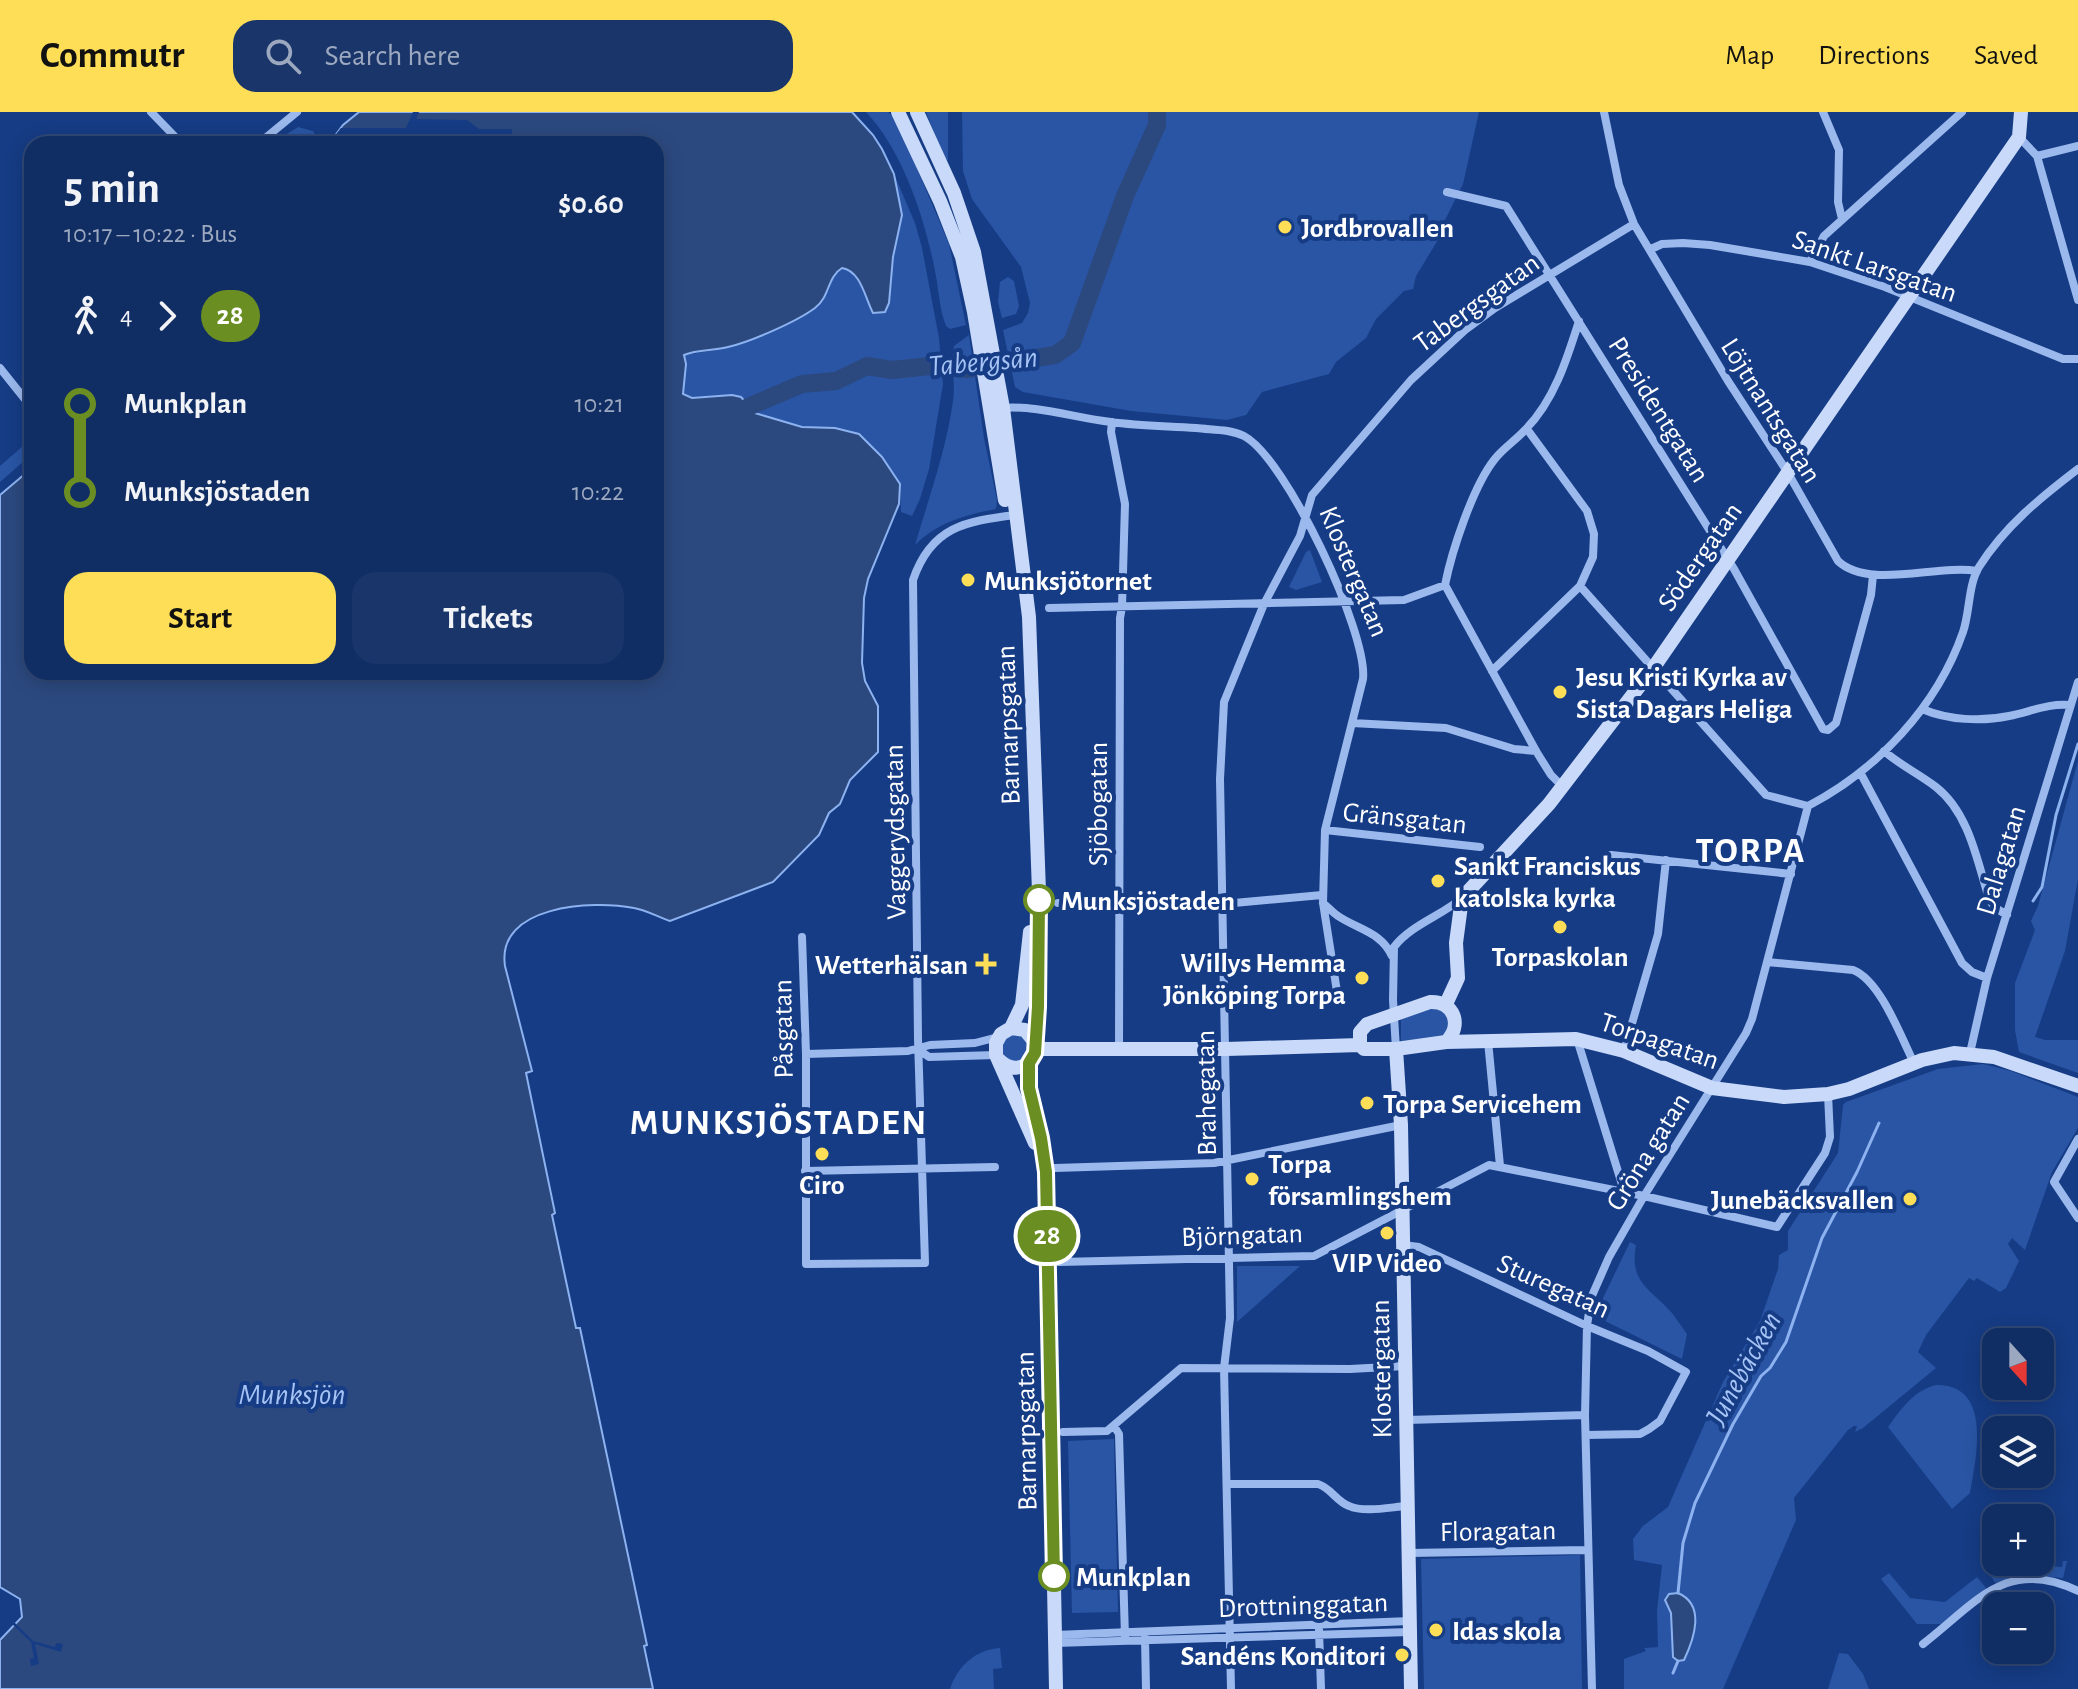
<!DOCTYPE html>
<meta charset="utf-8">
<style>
:root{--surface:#102d64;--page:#19356a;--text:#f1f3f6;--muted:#9ca8bf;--line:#304978;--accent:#ffde57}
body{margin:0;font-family:"Alegreya Sans",sans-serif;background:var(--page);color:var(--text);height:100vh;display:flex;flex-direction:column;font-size:30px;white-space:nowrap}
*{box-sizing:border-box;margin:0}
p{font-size:26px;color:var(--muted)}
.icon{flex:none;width:44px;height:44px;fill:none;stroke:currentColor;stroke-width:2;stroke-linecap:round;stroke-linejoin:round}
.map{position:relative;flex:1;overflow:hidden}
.sheet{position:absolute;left:24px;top:24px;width:640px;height:544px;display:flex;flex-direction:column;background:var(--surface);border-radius:24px;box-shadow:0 4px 20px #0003,0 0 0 2px var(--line)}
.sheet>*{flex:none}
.badge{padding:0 16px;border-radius:26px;font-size:28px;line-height:52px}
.needle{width:52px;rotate:159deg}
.controls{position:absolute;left:1982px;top:1216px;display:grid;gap:16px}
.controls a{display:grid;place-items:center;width:72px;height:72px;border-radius:16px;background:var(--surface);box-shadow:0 4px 20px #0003,0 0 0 2px var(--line);font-size:40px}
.map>.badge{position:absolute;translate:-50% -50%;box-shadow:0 0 0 4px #fff}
.legs{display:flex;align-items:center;gap:12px;height:88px;padding:0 40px;font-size:26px}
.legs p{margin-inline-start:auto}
.summary{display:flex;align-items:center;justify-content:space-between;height:136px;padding:0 40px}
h1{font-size:44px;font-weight:700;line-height:60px}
.button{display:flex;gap:16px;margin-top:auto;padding:16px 40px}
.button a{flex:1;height:92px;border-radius:24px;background:var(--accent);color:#111;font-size:32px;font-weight:700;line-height:92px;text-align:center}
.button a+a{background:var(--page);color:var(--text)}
ul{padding:0 40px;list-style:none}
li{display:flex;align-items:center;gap:28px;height:88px;font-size:30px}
li i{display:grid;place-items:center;width:12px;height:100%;margin:0 10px;background:currentColor}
li i::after{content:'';width:20px;height:20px;margin:-10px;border:6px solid;border-radius:50%;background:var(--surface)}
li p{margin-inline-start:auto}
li:first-child i{background:linear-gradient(#0000 50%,currentColor 0)}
li:last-child i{background:linear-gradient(currentColor 50%,#0000 0)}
header{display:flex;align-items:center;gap:48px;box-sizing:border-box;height:112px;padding:0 40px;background:var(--accent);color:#111}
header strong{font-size:38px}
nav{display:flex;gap:44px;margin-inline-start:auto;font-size:28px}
.search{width:560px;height:72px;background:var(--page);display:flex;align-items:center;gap:20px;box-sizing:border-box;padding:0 28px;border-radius:24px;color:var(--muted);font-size:30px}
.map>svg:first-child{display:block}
.green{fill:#2955a4}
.water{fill:#2c497f;stroke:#8db2f0;stroke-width:2}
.pier{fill:#163c85}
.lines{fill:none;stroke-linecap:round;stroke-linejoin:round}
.stream{stroke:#8db2f0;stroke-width:3}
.river{stroke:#2c497f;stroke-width:18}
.street{stroke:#9bb9ed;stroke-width:8}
.secondary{stroke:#c8d9f9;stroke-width:14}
.line-1-casing{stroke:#fff;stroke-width:18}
.line-1{stroke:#6b8e23;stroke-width:12}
.poi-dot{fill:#ffde57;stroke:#163c85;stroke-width:3}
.stop-1-dot{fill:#fff;stroke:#6b8e23;stroke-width:4}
.labels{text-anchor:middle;stroke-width:8;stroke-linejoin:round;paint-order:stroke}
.poi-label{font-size:28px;font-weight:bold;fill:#fff;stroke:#163c85;text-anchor:start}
.street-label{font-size:28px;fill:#fff;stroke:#163c85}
.stop-label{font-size:28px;font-weight:bold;fill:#fff;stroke:#163c85;text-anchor:start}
.water-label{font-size:30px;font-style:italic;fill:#a6c3f5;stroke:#163c85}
.district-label{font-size:36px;font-weight:bold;letter-spacing:2px;fill:#fff;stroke:#163c85}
</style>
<header>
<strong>Commutr</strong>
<div class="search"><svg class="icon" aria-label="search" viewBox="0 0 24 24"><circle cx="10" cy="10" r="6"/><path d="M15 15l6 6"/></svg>Search here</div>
<nav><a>Map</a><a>Directions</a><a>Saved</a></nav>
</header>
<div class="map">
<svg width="2078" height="1577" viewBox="0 0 2078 1577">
<rect width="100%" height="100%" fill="#163c85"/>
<path class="green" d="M866,0h22l8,7 53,125 17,81 -16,4 -4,-3c-7,-18 -7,-36 -11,-55 -10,-52 -32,-120 -69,-159z
M926,0h22v48l-4,-1z
M962,0h517l-16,72 -19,38v8l-28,46 -3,13 -9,2 -28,28 -10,19 -30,24 -7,12 -67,18 -16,23 -19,5 -96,-9 -108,-19 -8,-5 -12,-57 19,-7 6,-10 2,-10 -9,-36 -49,-68 -9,-28z
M298,15l15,4 3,5 -4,8h-41z
M894,62l21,49 7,25 17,90 4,46 -14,85 -9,30 -8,17 -11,-4 -1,-29 -65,-55 -33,-1 -47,-14 -14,-16 -9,-2 -40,3 -9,-4 3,-30 -2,-9 33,-5 100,-43 12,-17 3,-14 10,-8 10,3 9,15 24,26 4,-9 4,-46 9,-42z
M1008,165l6,4 5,25 -3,8 -14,4 -4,-16 2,-20z
M969,223l15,103 13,62 -1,9c-31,6 -58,13 -81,36 14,-48 31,-94 38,-144 3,-18 -3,-38 1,-55z
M32,326v16l-32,28v-16z
M1310,438l12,32 -26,8 -7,-3 17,-35z
M2078,649v118l-13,72 -30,86 10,3h33v33l-59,-21 -4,-22v-47l20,-53 -4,-9 7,-15z
M1430,895l15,5 4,7 -1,12 -6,6 -41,4v-23z
M1022,922l8,12 -3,10 -12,7 -12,-7 -2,-14 6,-7z
M1983,952l28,7 67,26v31l-26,44 -27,78 -13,-12 -4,6 11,17 -13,27 -6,4 -23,-14 -3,3 -5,-3 -43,57 -8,17 18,16 -73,60 -8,4 2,-6h-3l-6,4 -54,68 2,22 -73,169h-99v-30l22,-8 -2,-3 14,-1 -1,-36 5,-46 -28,-5 -1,-21 10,-13 25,-19 55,-125 37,-61 18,-52 1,-14 9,-5v-19l50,-78 5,-48 3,-3 92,-33z
M1630,1130l6,3c-7,38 14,43 36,68 5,7 10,14 15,21l-5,25 -81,-40 2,-21z
M1237,1154h63l-63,56z
M1936,1273c57,-1 40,73 34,108l-18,16 -64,-82c14,-19 25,-36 48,-42z
M1114,1327l4,173 -46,1 -4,-172z
M1982,1441l8,1v4l6,1v3l66,5 1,-6h4l-4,17 -41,-4 -27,9 -13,-23z
M1580,1443l2,134h-158l-3,-130z
M1889,1461l21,25 35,4 32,-25 10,12 -46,35h-24l-36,-45z
M1000,1536l2,20 -9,1 1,20h-44c7,-22 26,-40 50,-41z
M1839,1541l9,1 15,20 6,15h-41z"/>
<path class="water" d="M359,0h493l21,23 9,14 12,25 8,41 -9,42 -4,46 -4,9 -12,1c-8,-15 -12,-42 -31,-45 -15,9 -12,29 -27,40 -19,14 -65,34 -87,39 -14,4 -30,2 -44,8l2,9 -3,30 9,4 40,-3 9,2 14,16 47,14 33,1 24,6 23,23 18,27 -1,20 -31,75 -4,19 -2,65 3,18 13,25v46l-28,28 -10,24 -11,9 -10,22 -46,47 -103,39c-12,-4 -24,-11 -36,-13 -42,-8 -138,-3 -129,58l27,105 -6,2 29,140 -3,2 24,113h4l67,317 -3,1 9,43h-653v-49l22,-23 -2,-18 -20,-12v-1092l32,-27v204h624v-528h-327l14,-19z
M1678,1481c28,12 16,46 6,67l-6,1 -5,-4 -2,-44 -6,-13 4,-6z"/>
<path class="pier" d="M413,0h6l-3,7 51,1 12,9h33v9h-179l8,-10h65z
M13,1509l20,20 22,6 1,-4 7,1 -2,8 -26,-8 4,20 -8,2 -1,-7 4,-1 -3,-16 -20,-19z"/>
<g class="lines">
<path class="stream" d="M2033,789l9,-14 14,-72 22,-71
M1678,1481l5,-50 12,-40 38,-79 28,-48 9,-8 16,-26 36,-104 35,-66 22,-49
M1673,1561l5,-12"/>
<path class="river" d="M748,295l54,-23 34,-3 31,-15 25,4 38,-4 36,3 89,-14 17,-12 53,-147 32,-71v-13"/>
<path class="street" d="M151,0l31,32
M1604,0l15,73 15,39 94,157 60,92 50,88c31,29 99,3 139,10
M1823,0l16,38 -1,52 4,17
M2019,25l18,19 41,144
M258,32l39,-32
M2037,44l41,-10
M1447,80l59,14 228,363 89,160 5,1 8,-7 35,-128 2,-20
M1651,137l11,-5 21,-1 27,2 100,17 75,25 178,72h15
M1810,150l14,-26 138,-124
M0,256l32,40
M1002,296c36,-3 73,10 109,14 28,4 57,4 85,6 16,2 34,1 48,8 42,22 124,197 119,243l-38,151 -2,73 15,95
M1112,310l-1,10 14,72 -3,103 -2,11 -1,432
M1580,474l186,209 42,11
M1049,496l355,-8 41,-15
M1492,559l88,-85 13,-29 1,-23 -7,-23 -60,-82
M1922,597c26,11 59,13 87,7 21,-4 39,-13 61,-11
M1352,611l94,5 68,21 22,2
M1884,639c16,14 35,23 52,36 33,26 41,73 53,112l5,8 13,8
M1861,662l101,189 10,9 15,6
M1563,675l-12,-12 -15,-24 -91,-166c7,-35 28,-98 49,-125 9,-12 21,-19 31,-30 29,-29 42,-71 54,-109
M1325,718l155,17
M1611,743l180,19
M1058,791l165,1 99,-9
M1323,791c5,4 10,10 15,13 21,14 43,16 54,40
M802,825l4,117v210l119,-1 -7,-224 -5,-459c18,-53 52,-59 103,-65
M1767,850l86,8c27,10 48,67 61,93
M1577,927l47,152
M1488,929l12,125
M1396,937l-3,-49 1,-53c17,-22 47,-31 68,-49
M919,938l10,7 67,-2
M1624,939l34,-117 8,-74
M1970,941l17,-75 91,-296
M806,942l102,-3 22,-6 45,-2 23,-6
M2078,1027l-24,43 24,36
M1055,1056l159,-5 187,-38
M805,1059l190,-4
M1403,1133l16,2 168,79 61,25 38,21 -26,49 -11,8 -9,5 -54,1
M1059,1150l255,-6 175,-91 155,31 133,31 48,-74 5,-16 -2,-43
M1406,1308l179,-5
M1114,1314l5,8 6,203
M1063,1320l44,-1 74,-63 169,1 55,-3
M1228,1372h90c13,4 18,17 31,22 15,7 42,1 58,0
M1409,1441l178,-3
M1319,1518l2,59
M1055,1523l355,-14
M1145,1526l1,51
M1055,1531l355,-11
M1923,1532c53,-41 84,-88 155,-53
M1231,1577l-7,-321 6,-50 -10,-539 4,-77 40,-98 36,-68 12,-41 99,-115 54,-50 30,-22 139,-84
M1592,1577l-7,-274 2,-89 4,-28 18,-41 35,-61 102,-163 6,-14 56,-213c69,-36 129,-99 155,-174 7,-20 5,-47 16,-65 26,-41 61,-69 99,-98"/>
<path class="secondary" d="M898,0l42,89 22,56 12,55 31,188
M917,0l37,81 20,59 29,156 26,209 11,302 -4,130c-5,19 -23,25 -37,11
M1430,890c24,-1 33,23 16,40l-50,7h-32l-4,-4v-13l7,-8z
M1446,892l12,-26 -2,-35 6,-45 87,-94 105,-137 365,-530 2,-25
M1011,916l11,-23 8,-73
M1034,929l-9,-11 -14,-2 -10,6 -5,9v12l39,88
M1446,930l130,-3 48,12 88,37 72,9 44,-3 21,-5 73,-29 32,-7 40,4 84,29
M1036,937h190l134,-4
M1396,937l5,76 10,564
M1029,951c0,36 12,73 17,109l10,517"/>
</g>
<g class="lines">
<g class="line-1-casing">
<path id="line-1" d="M1039,788l-1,107 -3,46 -6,10v25l12,50 5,34 8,404"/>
</g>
<use href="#line-1" class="line-1"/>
</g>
<g class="poi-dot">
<circle cx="1285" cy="115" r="8"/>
<circle cx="968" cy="468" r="8"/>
<circle cx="1560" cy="580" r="8"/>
<circle cx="1438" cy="769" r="8"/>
<circle cx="1560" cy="815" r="8"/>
<path d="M982 840h8v8h8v8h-8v8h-8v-8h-8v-8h8z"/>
<circle cx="1362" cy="866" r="8"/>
<circle cx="1367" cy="991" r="8"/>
<circle cx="822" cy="1042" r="8"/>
<circle cx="1252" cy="1067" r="8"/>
<circle cx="1910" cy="1087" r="8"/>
<circle cx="1387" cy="1121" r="8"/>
<circle cx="1436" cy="1518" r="8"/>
<circle cx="1402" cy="1543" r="8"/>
</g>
<g class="stop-1-dot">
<circle cx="1039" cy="788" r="14"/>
<circle cx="1054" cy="1464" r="14"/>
</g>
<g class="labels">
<g class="poi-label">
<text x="1301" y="125">Jordbrovallen</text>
<text x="984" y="478">Munksjötornet</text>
<text x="1576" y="574">Jesu Kristi Kyrka av<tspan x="1576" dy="32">Sista Dagars Heliga</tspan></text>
<text x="1454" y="763">Sankt Franciskus<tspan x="1454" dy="32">katolska kyrka</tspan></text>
<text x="1560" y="854" text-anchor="middle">Torpaskolan</text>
<text x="1346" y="860" text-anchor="end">Willys Hemma<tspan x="1346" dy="32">Jönköping Torpa</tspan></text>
<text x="968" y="862" text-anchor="end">Wetterhälsan</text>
<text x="1383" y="1001">Torpa Servicehem</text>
<text x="1268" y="1061">Torpa<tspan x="1268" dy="32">församlingshem</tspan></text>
<text x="822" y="1082" text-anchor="middle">Ciro</text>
<text x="1894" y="1097" text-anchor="end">Junebäcksvallen</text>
<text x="1387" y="1160" text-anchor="middle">VIP Video</text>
<text x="1452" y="1528">Idas skola</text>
<text x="1386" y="1553" text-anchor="end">Sandéns Konditori</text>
</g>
<g class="street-label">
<text transform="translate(1875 153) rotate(19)" y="10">Sankt Larsgatan</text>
<text transform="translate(1476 190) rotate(-36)" y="10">Tabergsgatan</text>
<text transform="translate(1660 297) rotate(58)" y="10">Presidentgatan</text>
<text transform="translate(1772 298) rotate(58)" y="10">Löjtnantsgatan</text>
<text transform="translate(1699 444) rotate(-55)" y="10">Södergatan</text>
<text transform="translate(1355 459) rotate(67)" y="10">Klostergatan</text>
<text transform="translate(1007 613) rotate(-92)" y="10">Barnarpsgatan</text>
<text transform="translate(1097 692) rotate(-90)" y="10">Sjöbogatan</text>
<text transform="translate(1405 705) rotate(6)" y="10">Gränsgatan</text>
<text transform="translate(894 720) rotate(-91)" y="10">Vaggerydsgatan</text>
<text transform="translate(2000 748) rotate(-73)" y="10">Dalagatan</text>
<text transform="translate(782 917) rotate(-91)" y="10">Påsgatan</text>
<text transform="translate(1660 928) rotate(19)" y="10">Torpagatan</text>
<text transform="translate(1205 981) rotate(-91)" y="10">Brahegatan</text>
<text transform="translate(1647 1039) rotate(-58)" y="10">Gröna gatan</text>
<text transform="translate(1242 1122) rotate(-2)" y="10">Björngatan</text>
<text transform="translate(1554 1173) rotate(24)" y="10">Sturegatan</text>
<text transform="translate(1380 1257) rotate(-91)" y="10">Klostergatan</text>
<text transform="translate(1025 1319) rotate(-91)" y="10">Barnarpsgatan</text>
<text transform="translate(1498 1418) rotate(-1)" y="10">Floragatan</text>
<text transform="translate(1303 1492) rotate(-2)" y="10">Drottninggatan</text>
</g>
<g class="stop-label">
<text x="1061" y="798">Munksjöstaden</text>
<text x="1076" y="1474">Munkplan</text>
</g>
<g class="water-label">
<text transform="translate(983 249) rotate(-5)" y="10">Tabergsån</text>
<text transform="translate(1743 1256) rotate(-61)" y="10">Junebäcken</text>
<text x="292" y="1292">Munksjön</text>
</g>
<g class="district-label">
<text x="1751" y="750">TORPA</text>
<text x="779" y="1022">MUNKSJÖSTADEN</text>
</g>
</g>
</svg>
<div class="controls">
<a><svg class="needle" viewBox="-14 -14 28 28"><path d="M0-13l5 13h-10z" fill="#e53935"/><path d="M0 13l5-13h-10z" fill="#9ca8bf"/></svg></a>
<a><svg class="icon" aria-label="layers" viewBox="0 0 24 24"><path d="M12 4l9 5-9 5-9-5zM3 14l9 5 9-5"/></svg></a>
<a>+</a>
<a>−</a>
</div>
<b class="badge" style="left:1047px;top:1124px;background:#6b8e23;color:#fff">28</b>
<section class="sheet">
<div class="summary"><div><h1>5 min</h1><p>10:17 – 10:22 · Bus</p></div><b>$0.60</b></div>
<div class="legs"><svg class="icon" aria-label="walk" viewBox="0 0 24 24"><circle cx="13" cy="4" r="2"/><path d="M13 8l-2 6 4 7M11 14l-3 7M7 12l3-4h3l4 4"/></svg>4<svg class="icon" aria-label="forward" viewBox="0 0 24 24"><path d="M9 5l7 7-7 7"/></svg><b class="badge" style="background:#6b8e23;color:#fff">28</b></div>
<ul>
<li><i style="color:#6b8e23"></i><b>Munkplan</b><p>10:21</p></li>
<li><i style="color:#6b8e23"></i><b>Munksjöstaden</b><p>10:22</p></li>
</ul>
<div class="button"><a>Start</a><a>Tickets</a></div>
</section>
</div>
